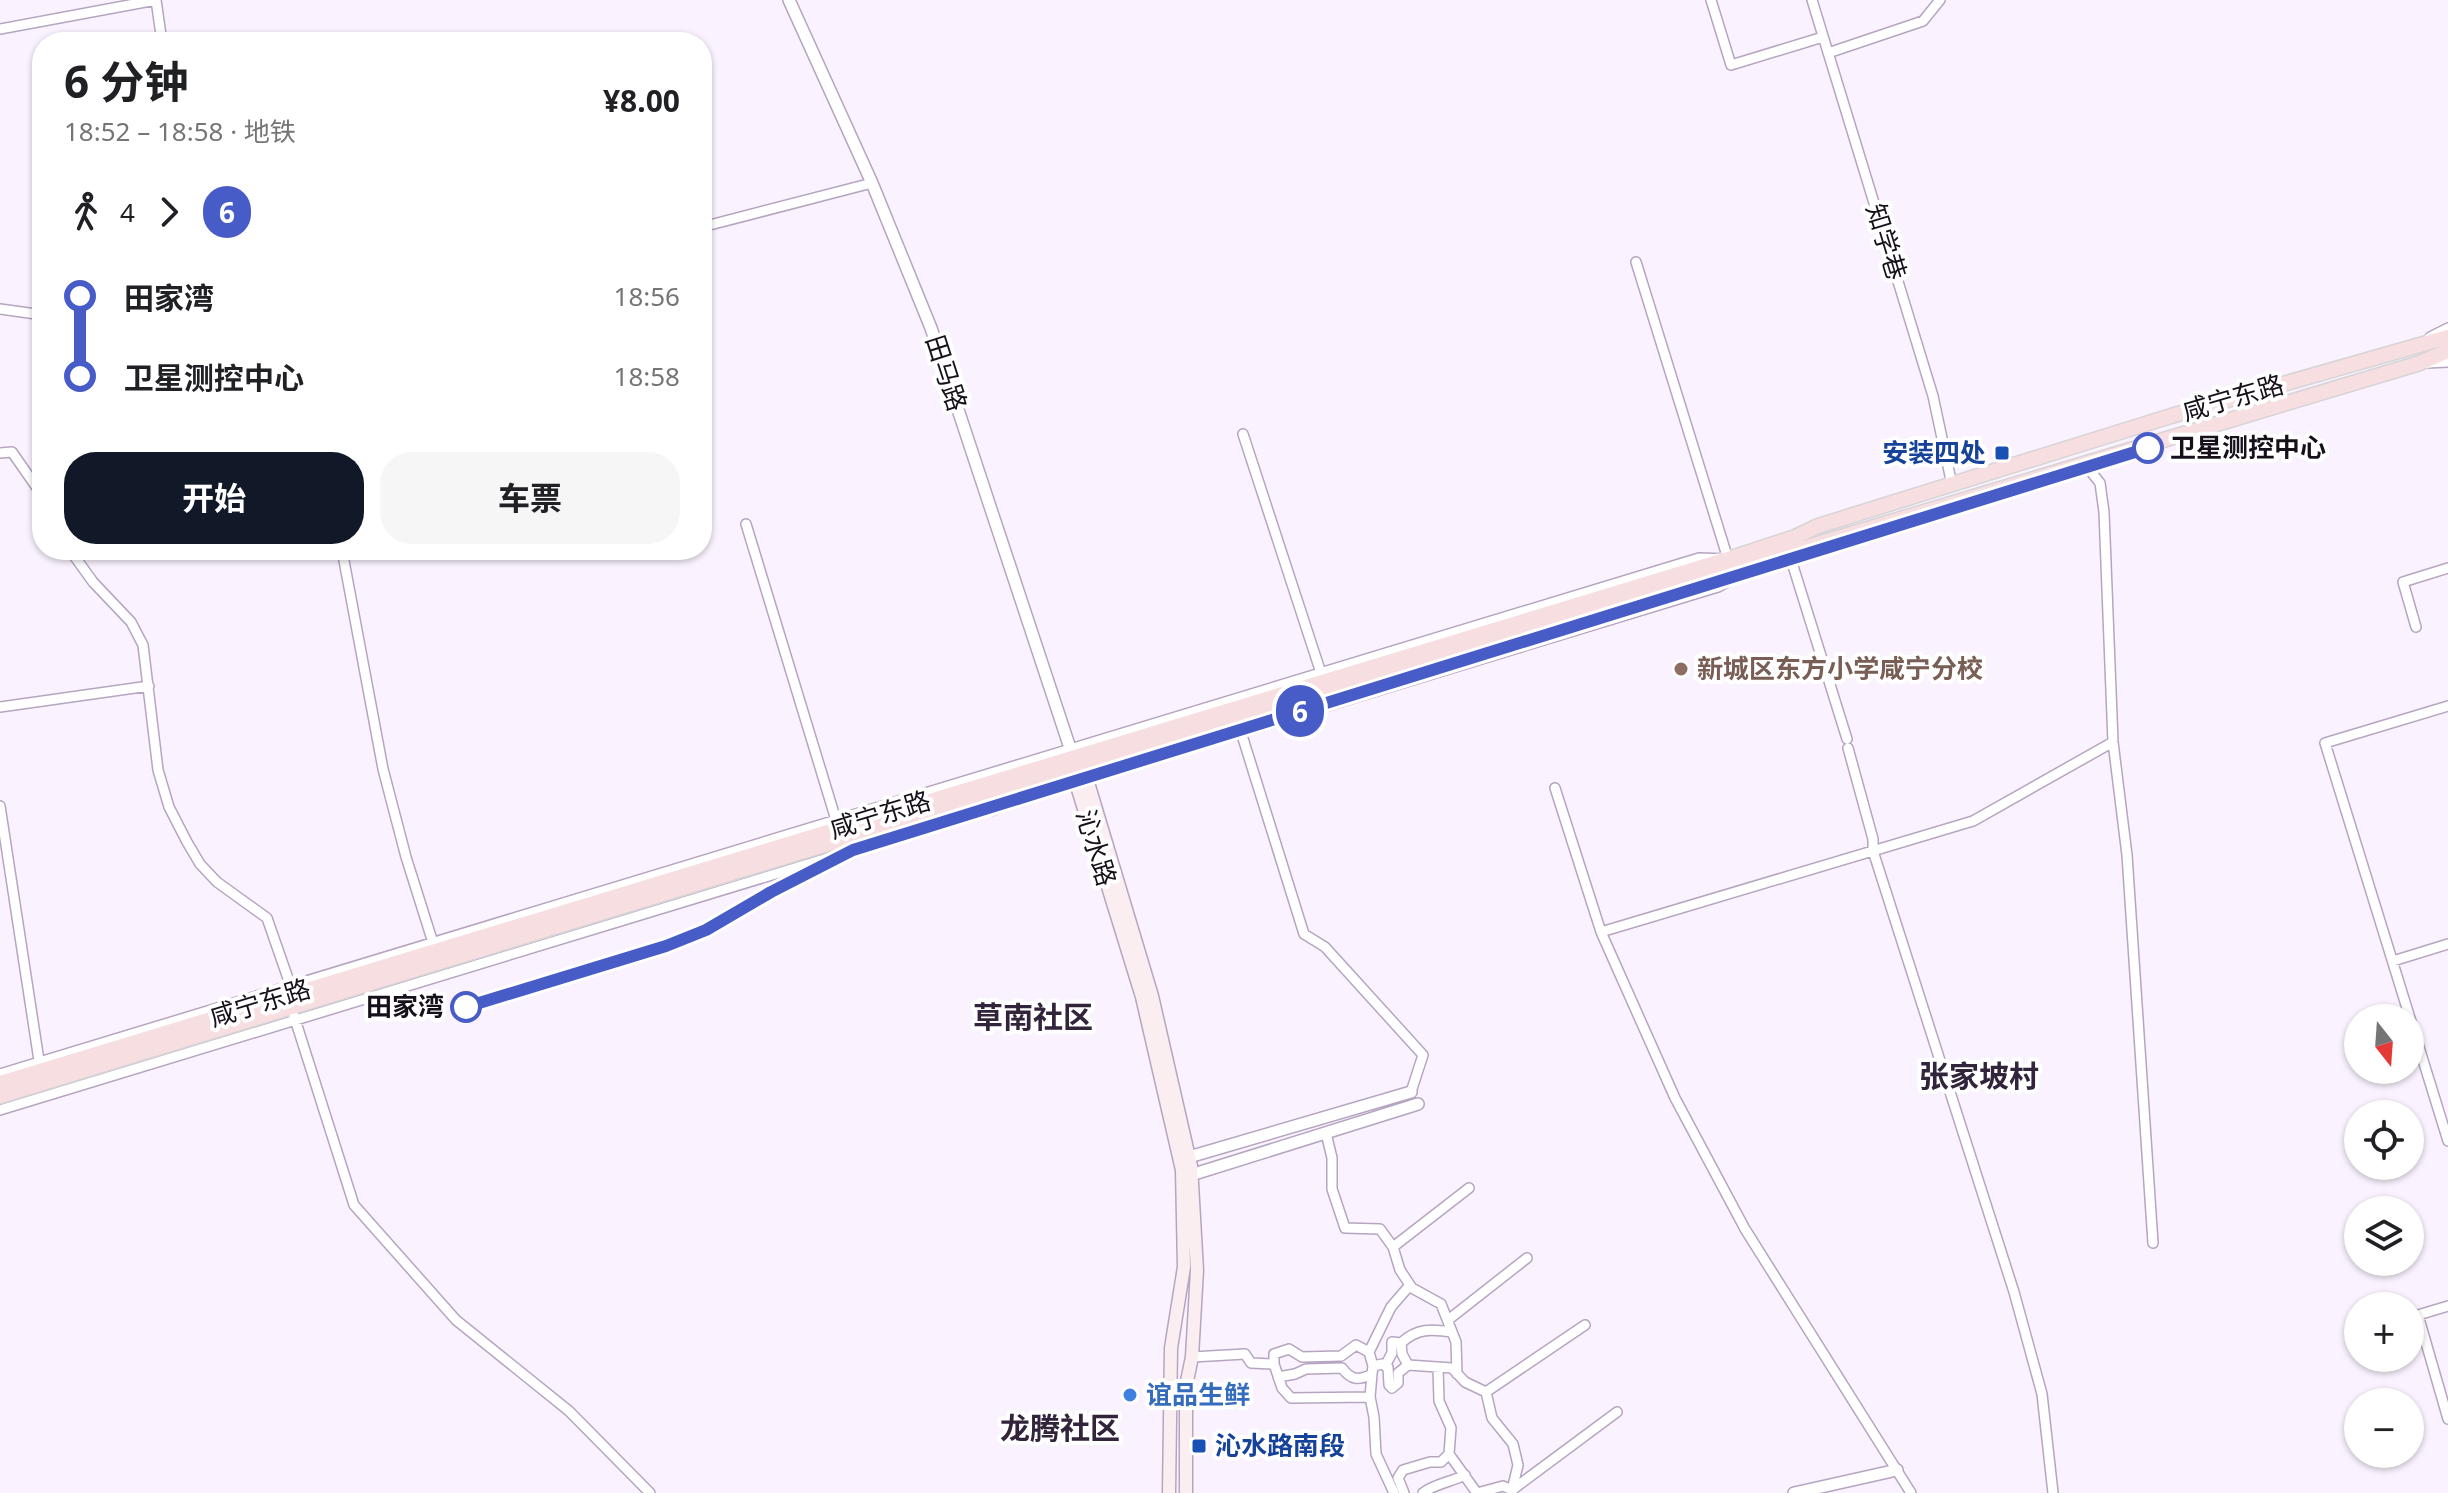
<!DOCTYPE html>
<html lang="zh">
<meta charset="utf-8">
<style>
:root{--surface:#fff;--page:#f6f6f6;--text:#202124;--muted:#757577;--accent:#111827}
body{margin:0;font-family:"Noto Sans","Noto Sans SC",sans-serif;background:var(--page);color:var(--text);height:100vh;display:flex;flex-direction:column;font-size:30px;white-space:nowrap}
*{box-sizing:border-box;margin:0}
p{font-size:26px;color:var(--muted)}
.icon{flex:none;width:44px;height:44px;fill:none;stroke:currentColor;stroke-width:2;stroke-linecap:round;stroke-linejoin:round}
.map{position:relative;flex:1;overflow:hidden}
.side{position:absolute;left:32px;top:32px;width:680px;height:528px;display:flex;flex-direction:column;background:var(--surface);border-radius:32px;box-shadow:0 2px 6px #0004}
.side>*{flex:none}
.badge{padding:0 16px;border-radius:26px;font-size:28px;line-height:52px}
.needle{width:52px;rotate:163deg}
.fabs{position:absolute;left:2344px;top:1004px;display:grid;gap:16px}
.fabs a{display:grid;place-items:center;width:80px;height:80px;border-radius:50%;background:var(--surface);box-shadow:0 2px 6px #0004;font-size:40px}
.map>.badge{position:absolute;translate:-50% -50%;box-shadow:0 0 0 4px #fff}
.legs{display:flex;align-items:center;gap:12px;height:88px;padding:0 32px;font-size:26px}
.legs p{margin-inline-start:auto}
.summary{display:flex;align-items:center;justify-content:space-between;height:136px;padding:0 32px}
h1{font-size:44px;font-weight:700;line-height:60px}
.primary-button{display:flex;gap:16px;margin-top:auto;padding:16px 32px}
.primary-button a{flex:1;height:92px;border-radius:32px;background:var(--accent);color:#fff;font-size:32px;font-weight:700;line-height:92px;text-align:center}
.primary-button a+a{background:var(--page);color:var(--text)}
ul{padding:0 32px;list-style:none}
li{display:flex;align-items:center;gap:28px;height:80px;font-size:30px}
li i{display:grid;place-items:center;width:12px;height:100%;margin:0 10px;background:currentColor}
li i::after{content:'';width:20px;height:20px;margin:-10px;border:6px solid;border-radius:50%;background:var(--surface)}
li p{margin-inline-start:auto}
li:first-child i{background:linear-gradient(#0000 50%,currentColor 0)}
li:last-child i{background:linear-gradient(currentColor 50%,#0000 0)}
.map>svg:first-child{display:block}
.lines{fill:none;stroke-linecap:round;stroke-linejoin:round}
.minor-casing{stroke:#b6a5c1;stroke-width:12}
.tertiary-casing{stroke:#b6a5c1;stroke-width:14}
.secondary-casing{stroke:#b6a5c1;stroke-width:15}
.primary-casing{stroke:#d5d4d6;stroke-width:17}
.minor{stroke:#fff;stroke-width:9}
.tertiary{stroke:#fff;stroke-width:11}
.secondary{stroke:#fbeef0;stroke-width:12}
.primary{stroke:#f7dee1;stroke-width:14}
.line-1-casing{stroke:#fff;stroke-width:18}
.line-1{stroke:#485cc7;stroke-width:12}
.stop-1-dot{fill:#fff;stroke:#485cc7;stroke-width:4}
.transit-dot{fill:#1a4fb4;stroke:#fff;stroke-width:3}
.education-dot{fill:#8d6e63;stroke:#fff;stroke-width:3}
.shop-dot{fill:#3f7fe0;stroke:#fff;stroke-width:3}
.labels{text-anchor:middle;stroke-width:8;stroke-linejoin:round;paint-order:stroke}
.street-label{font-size:26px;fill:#16101a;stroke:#fff}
.stop-label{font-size:26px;font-weight:bold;fill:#16101a;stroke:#fff;text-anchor:start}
.transit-label{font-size:26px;font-weight:bold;fill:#164399;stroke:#fff;text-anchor:end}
.education-label{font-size:26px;font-weight:bold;fill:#785e54;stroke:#fff;text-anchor:start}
.shop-label{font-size:26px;font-weight:bold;fill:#366cbe;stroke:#fff;text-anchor:start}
.quarter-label{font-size:30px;font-weight:bold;fill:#32253b;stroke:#fff}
</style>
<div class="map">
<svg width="2448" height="1493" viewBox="0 0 2448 1493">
<rect width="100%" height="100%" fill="#faf3ff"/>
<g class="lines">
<g class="minor-casing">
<path id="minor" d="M156,0l6,42
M1711,0l20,65 92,-28
M1812,0l121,396 19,89
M0,29l156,-29
M1828,53l95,-32 17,-21
M702,227l170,-44
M0,309l36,5 6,4
M2430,337l18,-9
M2427,363l21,-1
M1243,434l78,239
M0,453l12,-1 30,43
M2084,463l16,20 4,29 9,230 14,113 26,388
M746,524l90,296
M70,550l23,32 38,40 12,23 15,125 11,37 18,35 13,22 17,18 50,36 25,72
M342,550l41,219 23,88 28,89
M1789,553l58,186
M2416,627l-13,-45 45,-14
M2448,706l-123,37 123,398
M0,707l149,-21
M1241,732l63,202 21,13 98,108 -12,37
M1848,748l25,91v12l141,441 28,102 11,99
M1555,788l46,144 74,166 70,131 166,264
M0,806l40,261
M1601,932l372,-111 140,-79
M2393,961l55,-17
M294,1016l60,189 102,115 113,91 81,82
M0,1074l1699,-516 29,1 -92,-297
M0,1110l1718,-523 32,-18
M1326,1133l6,25v31l13,39 35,1 13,18 7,23 12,18 29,16 15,38 1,32
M1393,1247l76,-59
M2448,1306l-30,9 30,104
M1448,1320l79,-62
M1401,1343c16,-15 30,-14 51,-11
M1369,1352l22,-45 19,-22
M1192,1357l53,-3 6,9 23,1 8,24 9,10 79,-1 4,20 2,37 18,39
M1274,1364v-10l15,-5 13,8 39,-1 15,-11 13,7 4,14 -1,8
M1373,1366l9,-2 6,3 1,18 3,3 6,-5v-10l10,-8 44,3 13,14 21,10 6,26 21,26 5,21 -6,25 105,-78
M1385,1366l7,-13v-11l9,1 1,11 6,11
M1438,1368l1,33 12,27 -2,26
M1278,1377l17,-3 11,-5 36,-1c9,12 16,13 30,6l-2,23
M1486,1392l99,-67
M1404,1493l-6,-15 5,-8 27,-8h11l8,-8 28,39
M1423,1493c11,-9 28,-11 42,-18
M1477,1493l26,-7 9,4v3"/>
</g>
<g class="tertiary-casing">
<path id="tertiary" d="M789,0l83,183 59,145 142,429
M1189,1157l222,-65
M1191,1175l227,-71
M1794,1493l103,-23"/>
</g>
<g class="secondary-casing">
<path id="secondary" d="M1073,761l3,22 66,214 40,173 2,97 -13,81 -2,145
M1079,762l4,4 69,230 39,170 6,104 -5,87 -6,29v107"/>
</g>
<g class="primary-casing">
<path id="primary" d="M964,804l29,4
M0,1083l1728,-524 67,-22 23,-11 353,-110 277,-79
M0,1096l1464,-446 956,-287 28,-12"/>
</g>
<use href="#minor" class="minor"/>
<use href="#tertiary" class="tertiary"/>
<use href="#secondary" class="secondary"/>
<use href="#primary" class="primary"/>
</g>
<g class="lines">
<g class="line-1-casing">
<path id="line-1" d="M466,1007l200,-61 40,-16 65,-38 82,-42 1295,-402"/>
</g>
<use href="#line-1" class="line-1"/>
</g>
<g class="stop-1-dot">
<circle cx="2148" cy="448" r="14"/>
<circle cx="466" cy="1007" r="14"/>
</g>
<g class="transit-dot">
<rect x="1994" y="445" width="16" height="16" rx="4"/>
<rect x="1191" y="1438" width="16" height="16" rx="4"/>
</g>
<circle class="education-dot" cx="1681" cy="669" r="8"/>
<circle class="shop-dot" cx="1130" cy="1395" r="8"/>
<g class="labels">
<g class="street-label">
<text transform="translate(1886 242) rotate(73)" y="9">知学巷</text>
<text transform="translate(946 373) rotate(72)" y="9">田马路</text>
<text transform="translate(2233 398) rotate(-16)" y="9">咸宁东路</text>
<text transform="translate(880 815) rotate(-17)" y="9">咸宁东路</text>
<text transform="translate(1096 848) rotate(73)" y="9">沁水路</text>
<text transform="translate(260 1003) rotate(-17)" y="9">咸宁东路</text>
</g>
<g class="stop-label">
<text x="2170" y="457">卫星测控中心</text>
<text x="444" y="1016" text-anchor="end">田家湾</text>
</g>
<g class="transit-label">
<text x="1986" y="462">安装四处</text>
<text x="1215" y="1455" text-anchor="start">沁水路南段</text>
</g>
<g class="education-label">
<text x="1697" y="678">新城区东方小学咸宁分校</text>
</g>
<g class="shop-label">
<text x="1146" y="1404">谊品生鲜</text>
</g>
<g class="quarter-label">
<text x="1033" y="1028">草南社区</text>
<text x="1979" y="1087">张家坡村</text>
<text x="1060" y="1439">龙腾社区</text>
</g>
</g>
</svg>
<div class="fabs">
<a><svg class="needle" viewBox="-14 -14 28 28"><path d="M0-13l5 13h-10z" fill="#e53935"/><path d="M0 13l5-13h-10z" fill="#757577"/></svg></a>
<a><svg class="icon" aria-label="locate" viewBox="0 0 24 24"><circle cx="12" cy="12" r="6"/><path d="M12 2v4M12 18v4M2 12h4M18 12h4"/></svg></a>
<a><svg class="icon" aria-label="layers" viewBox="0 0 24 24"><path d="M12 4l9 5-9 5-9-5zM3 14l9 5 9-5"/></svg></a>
<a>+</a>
<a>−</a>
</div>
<b class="badge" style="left:1300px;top:711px;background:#485cc7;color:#fff">6</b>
<section class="side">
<div class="summary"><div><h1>6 分钟</h1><p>18:52 – 18:58 · 地铁</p></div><b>¥8.00</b></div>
<div class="legs"><svg class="icon" aria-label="walk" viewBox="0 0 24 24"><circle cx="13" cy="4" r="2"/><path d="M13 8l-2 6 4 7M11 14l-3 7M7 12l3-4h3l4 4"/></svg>4<svg class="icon" aria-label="forward" viewBox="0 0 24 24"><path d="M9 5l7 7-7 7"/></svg><b class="badge" style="background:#485cc7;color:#fff">6</b></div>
<ul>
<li><i style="color:#485cc7"></i><b>田家湾</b><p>18:56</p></li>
<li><i style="color:#485cc7"></i><b>卫星测控中心</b><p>18:58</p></li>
</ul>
<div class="primary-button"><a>开始</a><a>车票</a></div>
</section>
</div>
